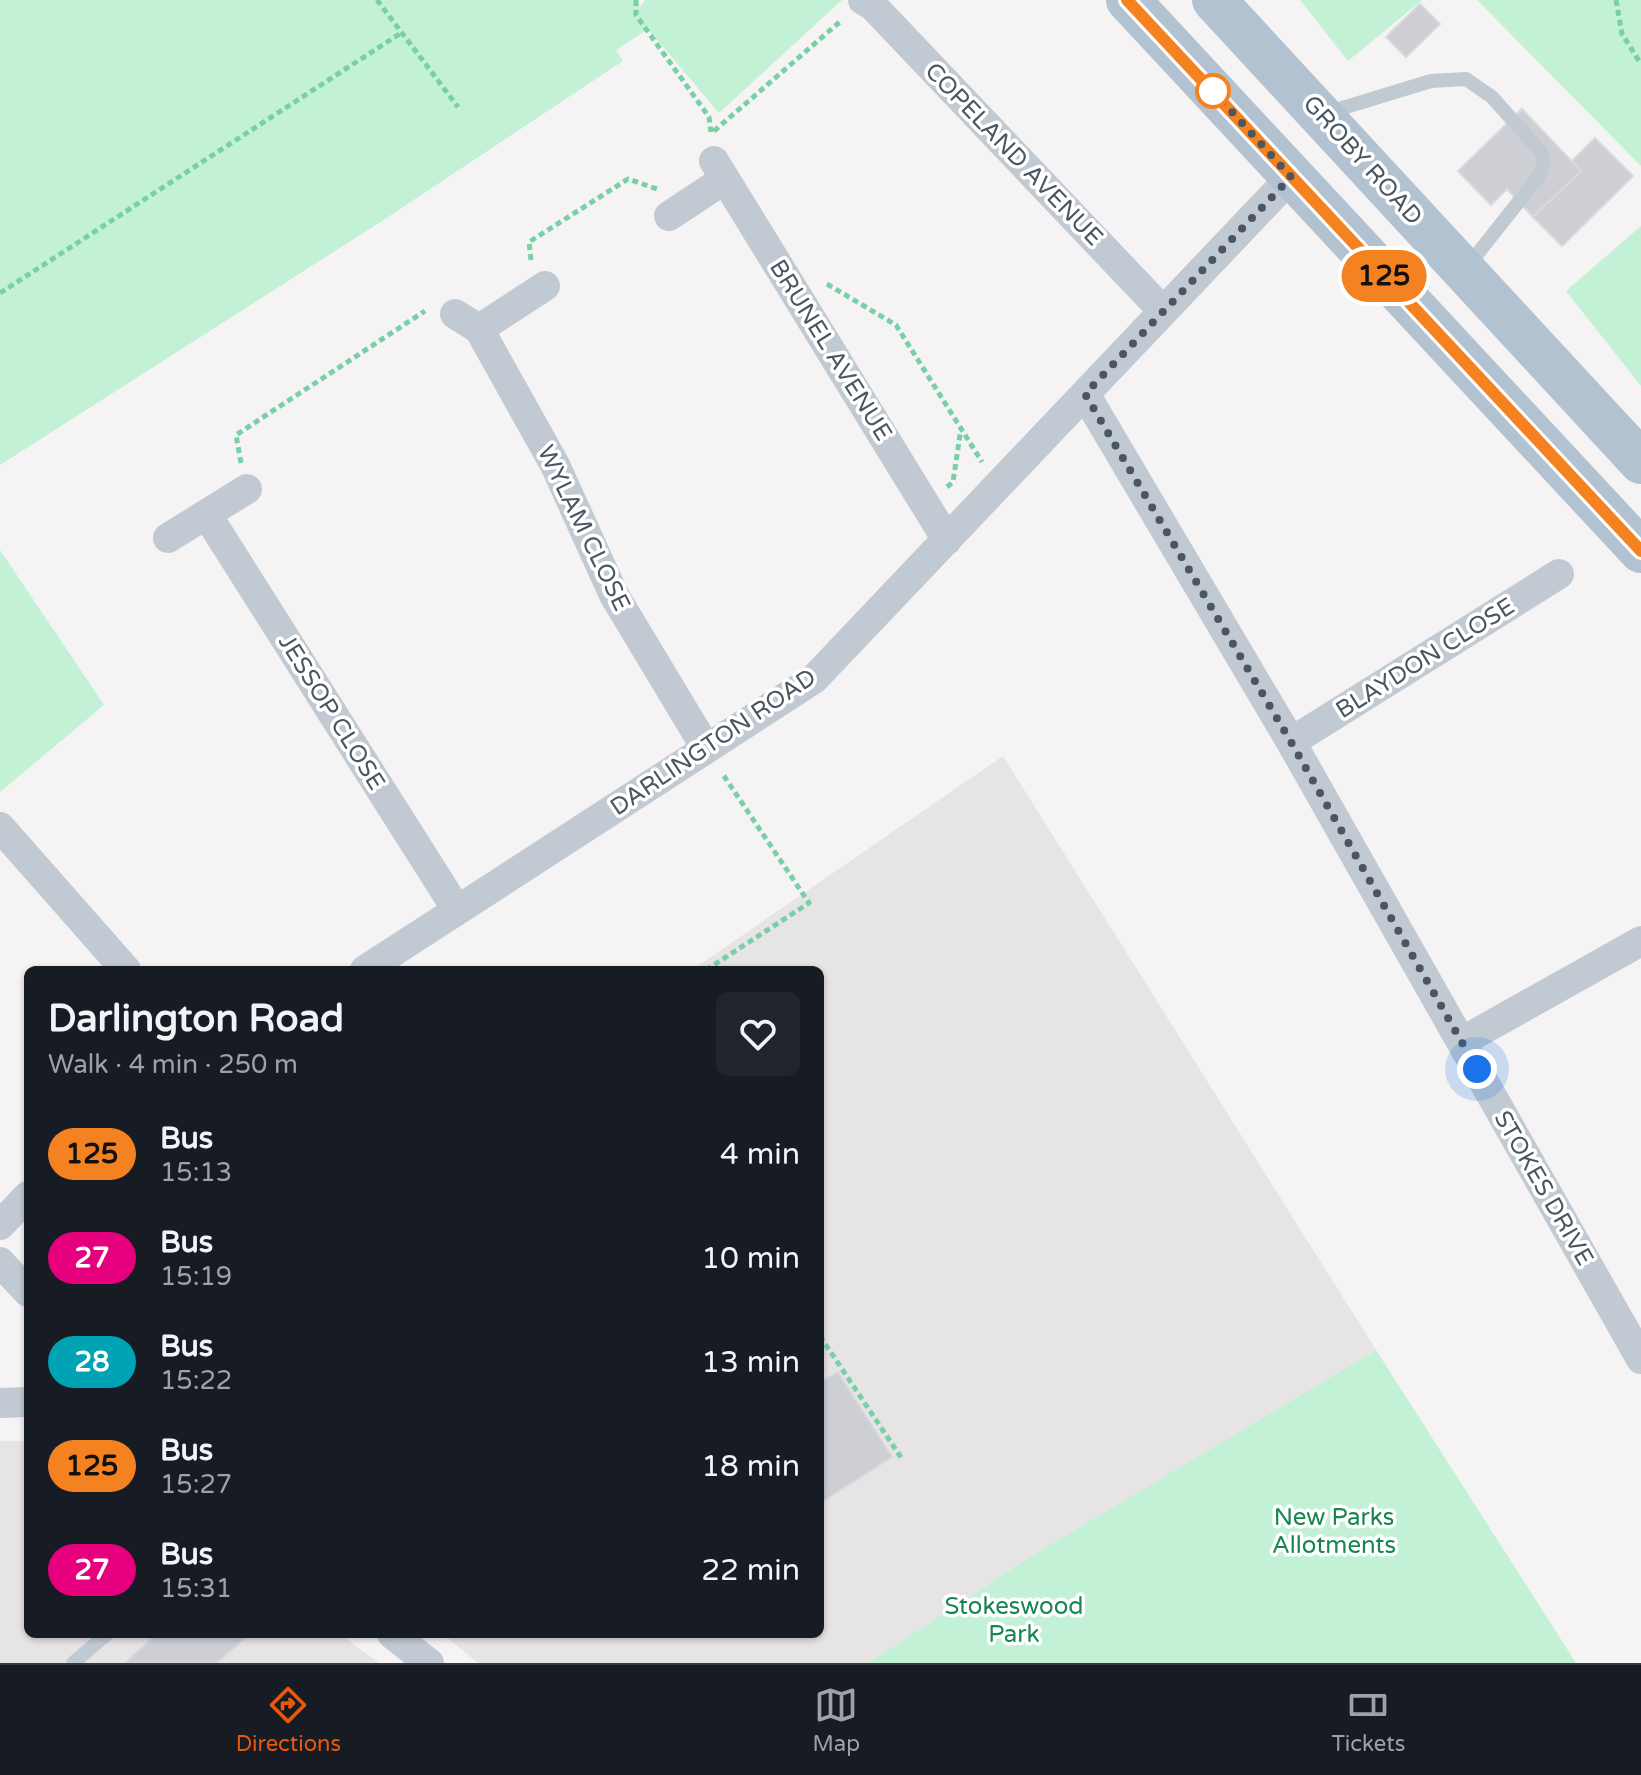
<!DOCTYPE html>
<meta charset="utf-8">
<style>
:root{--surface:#171b24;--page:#20242c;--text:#f1f3f6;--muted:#9ea1a6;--line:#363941;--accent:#ea580c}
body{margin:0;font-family:"Varela Round",sans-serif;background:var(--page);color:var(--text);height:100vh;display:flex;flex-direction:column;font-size:30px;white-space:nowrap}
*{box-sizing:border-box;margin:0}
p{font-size:26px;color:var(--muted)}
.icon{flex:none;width:44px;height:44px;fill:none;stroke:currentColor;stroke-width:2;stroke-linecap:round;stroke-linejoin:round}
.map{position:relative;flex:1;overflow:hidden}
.sheet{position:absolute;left:24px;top:966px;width:800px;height:672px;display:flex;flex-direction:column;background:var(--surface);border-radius:12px;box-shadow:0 2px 6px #0004}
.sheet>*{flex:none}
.badge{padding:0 16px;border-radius:26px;font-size:28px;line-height:52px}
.you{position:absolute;width:40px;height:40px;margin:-20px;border:6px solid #fff;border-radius:50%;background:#1a73e8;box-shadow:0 0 0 12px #1a73e833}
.map>.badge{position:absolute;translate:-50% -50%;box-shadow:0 0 0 4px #fff}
.round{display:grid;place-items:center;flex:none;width:84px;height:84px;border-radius:12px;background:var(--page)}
.head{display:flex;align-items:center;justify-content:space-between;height:136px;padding:0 24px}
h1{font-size:38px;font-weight:800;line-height:60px}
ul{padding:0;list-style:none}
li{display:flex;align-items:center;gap:24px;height:104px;padding:0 24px}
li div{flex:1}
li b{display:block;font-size:30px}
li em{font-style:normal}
li .badge{min-width:88px;font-weight:700;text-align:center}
.menu{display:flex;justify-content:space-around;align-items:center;height:112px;border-top:2px solid var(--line);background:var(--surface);font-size:22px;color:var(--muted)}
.menu a{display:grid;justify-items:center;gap:4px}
.menu .current{color:var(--accent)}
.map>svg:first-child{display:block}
.education{fill:#e6e4e5}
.green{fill:#c3f1d5}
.building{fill:#cdcfd5;stroke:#d7d9de;stroke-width:2}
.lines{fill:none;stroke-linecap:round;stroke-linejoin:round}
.path{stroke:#7ad0a6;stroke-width:5;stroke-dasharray:6 4;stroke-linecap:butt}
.lane{stroke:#c1cad2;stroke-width:14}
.street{stroke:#c1cad2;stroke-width:30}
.primary{stroke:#b3c2d1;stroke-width:44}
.line-casing{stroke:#fff;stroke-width:18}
.line{stroke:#f58220;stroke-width:12}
.walk{stroke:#4a5661;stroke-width:8;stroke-dasharray:0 14.4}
.stop-dot{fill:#fff;stroke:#f58220;stroke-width:4}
.labels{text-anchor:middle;stroke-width:7;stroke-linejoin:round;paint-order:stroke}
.street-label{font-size:24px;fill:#4a5661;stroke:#fff}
.park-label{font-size:24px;fill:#17864f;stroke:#fff}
</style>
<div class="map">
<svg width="1641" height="1663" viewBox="0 0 1641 1663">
<rect width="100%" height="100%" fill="#f5f3f3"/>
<path class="education" d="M1003,756l373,594 -346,207 -162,106h-390l-35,-29h377v-664h-128z
M0,1441h28v193h312l39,29h-379z"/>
<path class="green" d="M0,0h638l2,7 5,-7h197l-123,113 -71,-84 -32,21 7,11 -241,160 -382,244z
M1300,0h122l-74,61z
M1477,0h164v166z
M1641,226v160l-75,-95z
M0,550l104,155 -104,87z
M1376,1350l200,313h-708l162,-106z"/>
<path class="building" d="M1420,4l20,20 -34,33 -20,-20z
M1522,109l59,62 -48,46 -26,-28 -16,16 -33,-34z
M1595,138l38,38 -71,70 -29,-29 48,-46 -9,-10z
M838,1372l54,85 -72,46v-129l4,6z
M157,1634h93l-33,29h-92z"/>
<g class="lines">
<path class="path" d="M377,0l81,107
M636,0v15l73,102 2,15
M1616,0l6,34 19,30
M714,131l128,-111
M531,260l-2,-18 99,-63 29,10
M827,284l69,41 86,137
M0,293l401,-260
M241,463l-5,-28 189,-124
M947,487l6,-5 8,-54
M706,970l103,-67 -87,-130
M820,1336l82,123"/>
<path class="lane" d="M1326,113l105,-32 35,-2 26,18 49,55 3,10 -5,14 -72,91
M73,1663l34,-29"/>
<path class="street" d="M863,0l10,6 290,305
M714,161l233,379
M669,216l56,-37
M455,314l24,15 76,136 59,130 92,153
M479,329l66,-43
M1085,394l206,348 350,617
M207,515l250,395
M168,538l79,-49
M1291,742l268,-168
M0,827l126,143
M365,970l449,-291 477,-502
M1461,1042l180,-101
M0,1225l28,-29
M0,1262l28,30
M0,1403l28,-1
M392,1634l37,29"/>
<path class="primary" d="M1128,0l513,551
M1214,0l427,462"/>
</g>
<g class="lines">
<g class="line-casing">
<path id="line" d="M1127,0l514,551"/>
</g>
<use href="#line" class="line"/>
<path class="walk" d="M1213,91l78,86 -206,217 206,348 186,327"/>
</g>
<circle class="stop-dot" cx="1213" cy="91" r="16"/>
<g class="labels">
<g class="street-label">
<text transform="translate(1014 154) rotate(46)" y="8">COPELAND AVENUE</text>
<text transform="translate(1363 160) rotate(48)" y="8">GROBY ROAD</text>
<text transform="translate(831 350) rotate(58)" y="8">BRUNEL AVENUE</text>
<text transform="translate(584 528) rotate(64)" y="8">WYLAM CLOSE</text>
<text transform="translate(1425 658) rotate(-32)" y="8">BLAYDON CLOSE</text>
<text transform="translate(332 712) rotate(58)" y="8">JESSOP CLOSE</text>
<text transform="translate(713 742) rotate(-34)" y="8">DARLINGTON ROAD</text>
<text transform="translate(1544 1188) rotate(60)" y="8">STOKES DRIVE</text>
</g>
<g class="park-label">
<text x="1334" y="1525">New Parks<tspan x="1334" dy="28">Allotments</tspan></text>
<text x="1014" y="1614">Stokeswood<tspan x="1014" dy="28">Park</tspan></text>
</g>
</g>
</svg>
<div class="you" style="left:1477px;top:1069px"></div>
<b class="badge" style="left:1384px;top:276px;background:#f58220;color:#111">125</b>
<section class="sheet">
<div class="head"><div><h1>Darlington Road</h1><p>Walk · 4 min · 250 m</p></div><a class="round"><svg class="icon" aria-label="heart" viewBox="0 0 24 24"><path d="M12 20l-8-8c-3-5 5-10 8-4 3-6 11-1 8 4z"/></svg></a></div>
<ul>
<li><span class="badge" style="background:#f58220;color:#111">125</span><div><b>Bus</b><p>15:13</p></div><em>4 min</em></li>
<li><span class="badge" style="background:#e6007e;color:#fff">27</span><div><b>Bus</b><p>15:19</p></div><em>10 min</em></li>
<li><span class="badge" style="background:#00a3b4;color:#fff">28</span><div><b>Bus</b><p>15:22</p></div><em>13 min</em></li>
<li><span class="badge" style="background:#f58220;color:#111">125</span><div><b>Bus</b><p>15:27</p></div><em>18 min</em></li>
<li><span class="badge" style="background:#e6007e;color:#fff">27</span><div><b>Bus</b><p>15:31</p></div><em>22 min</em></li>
</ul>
</section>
</div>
<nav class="menu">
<a class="current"><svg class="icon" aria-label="directions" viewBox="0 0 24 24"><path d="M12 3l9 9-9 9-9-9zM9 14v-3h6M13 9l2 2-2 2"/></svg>Directions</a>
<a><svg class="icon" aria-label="map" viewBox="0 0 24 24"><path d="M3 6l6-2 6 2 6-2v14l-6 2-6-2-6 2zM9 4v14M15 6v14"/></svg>Map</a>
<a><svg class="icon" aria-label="tickets" viewBox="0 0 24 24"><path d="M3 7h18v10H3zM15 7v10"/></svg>Tickets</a>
</nav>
